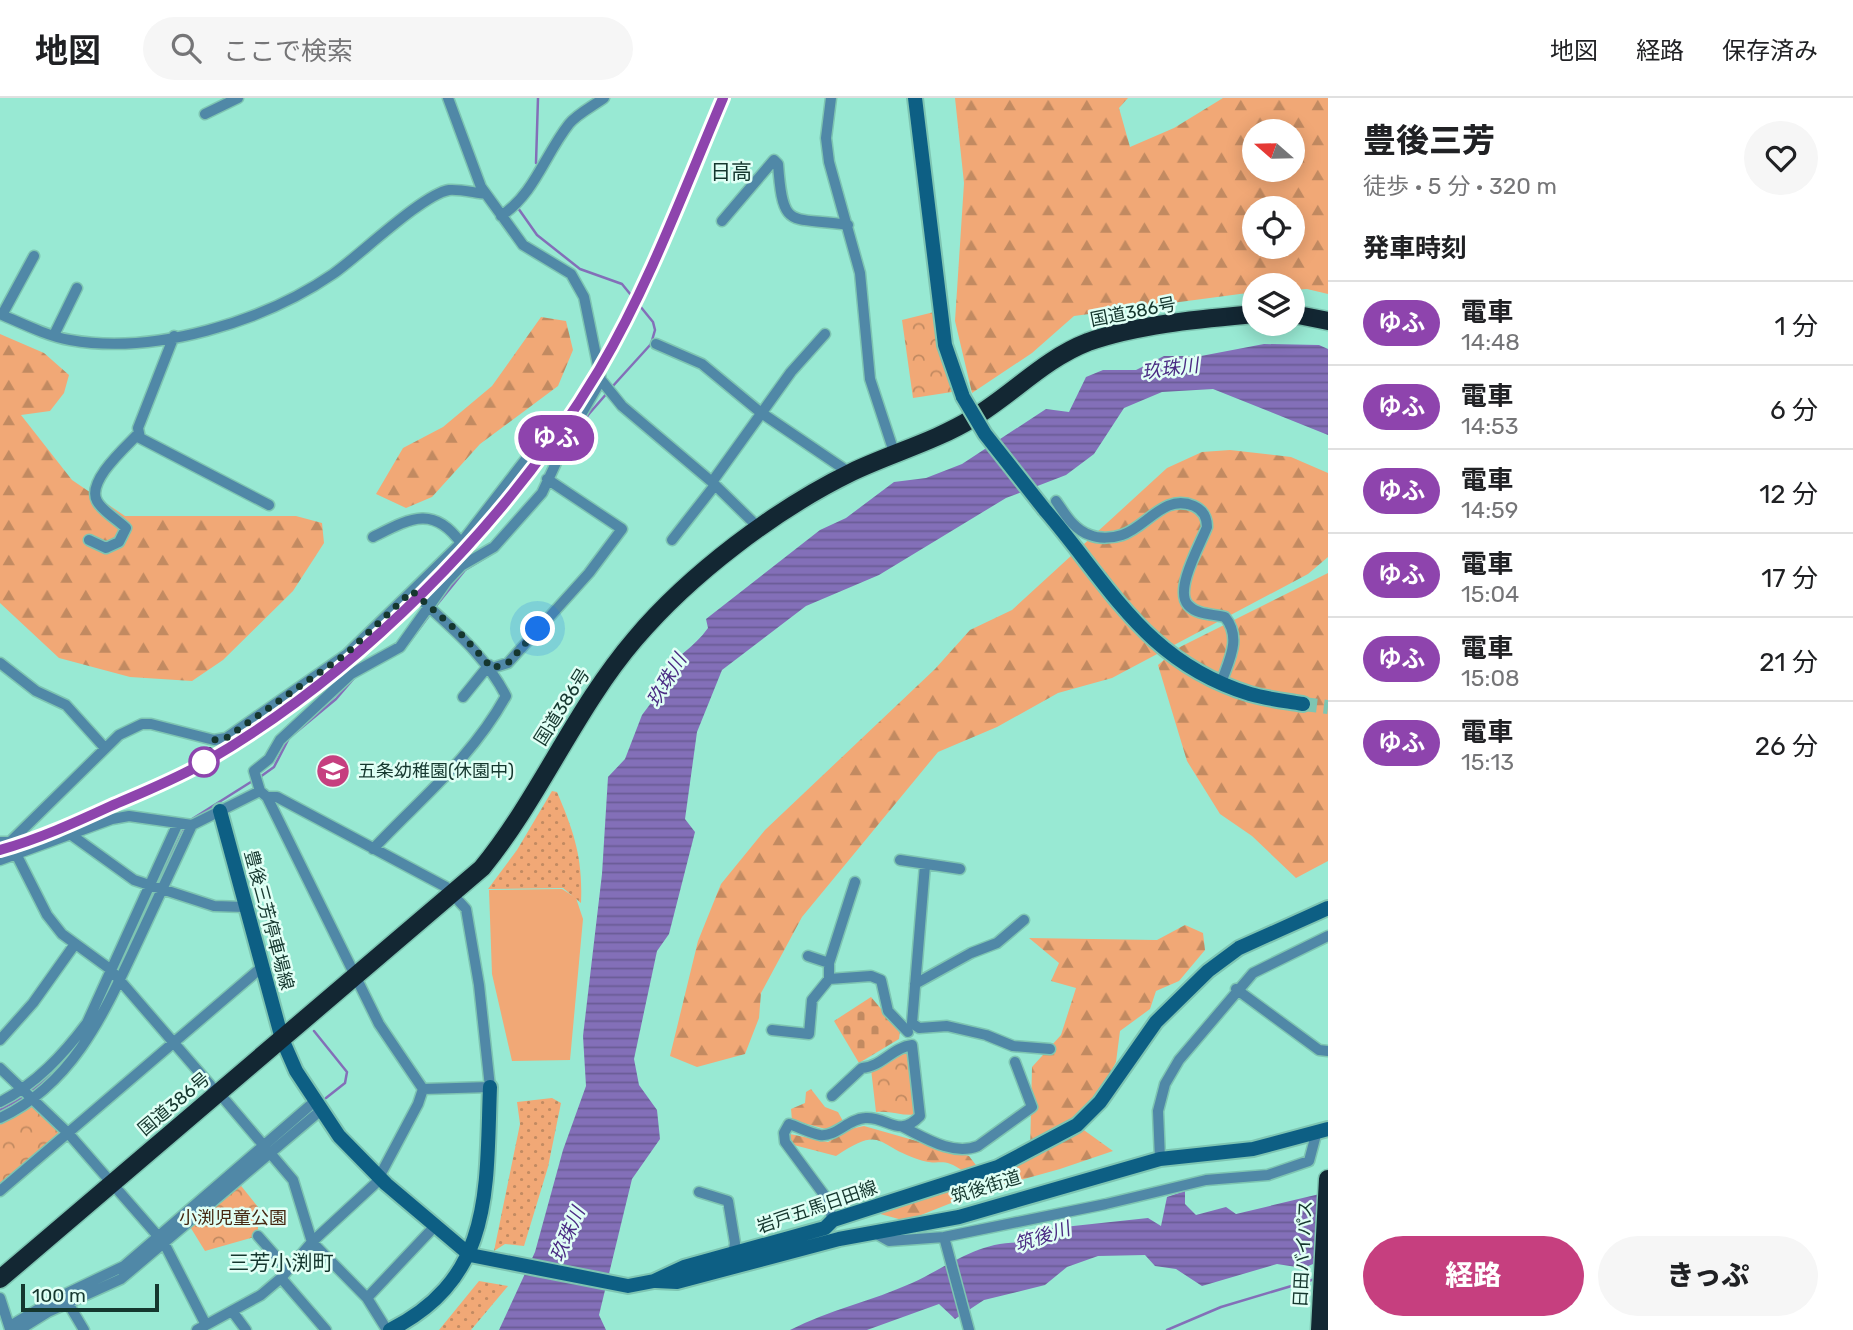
<!DOCTYPE html>
<html lang="ja">
<meta charset="utf-8">
<style>
:root{--surface:#fff;--page:#f6f6f6;--text:#202124;--muted:#757577;--line:#e0e0e0;--accent:#c63f7f}
body{margin:0;font-family:Rubik,"Noto Sans JP",sans-serif;background:var(--page);color:var(--text);height:100vh;display:flex;flex-direction:column;font-size:26px;white-space:nowrap}
*{box-sizing:border-box;margin:0}
p{font-size:23px;color:var(--muted)}
.icon{flex:none;width:38px;height:38px;fill:none;stroke:currentColor;stroke-width:2;stroke-linecap:round;stroke-linejoin:round}
.map{position:relative;flex:1;overflow:hidden}
.details{display:flex;flex-direction:column;background:var(--surface);width:525px}
.details>*{flex:none}
.badge{padding:0 14px;border-radius:23px;font-size:24px;line-height:46px}
.needle{width:46px;rotate:290deg}
.controls{position:absolute;left:1242px;top:21px;display:grid;gap:14px}
.controls a{display:grid;place-items:center;width:63px;height:63px;border-radius:50%;background:var(--surface);box-shadow:0 4px 18px #0003;font-size:35px}
.scale{position:absolute;left:21px;bottom:18px;width:138px;box-sizing:border-box;padding-left:7px;border:4px solid #15372e;border-top:0;font-size:19px;line-height:24px;white-space:nowrap;color:#15372e;-webkit-text-stroke:5px #e0fff5;paint-order:stroke}
.you{position:absolute;width:35px;height:35px;margin:-18px;border:5px solid #fff;border-radius:50%;background:#1a73e8;box-shadow:0 0 0 10px #1a73e833}
.map>.badge{position:absolute;translate:-50% -50%;box-shadow:0 0 0 4px #fff}
h2{padding:0 35px;font-size:26px;line-height:63px}
.round{display:grid;place-items:center;flex:none;width:74px;height:74px;border-radius:37px;background:var(--page)}
.overview{display:flex;align-items:center;justify-content:space-between;height:119px;padding:0 35px}
h1{font-size:33px;font-weight:800;line-height:52px}
.cta{display:flex;gap:14px;margin-top:auto;padding:14px 35px}
.cta a{flex:1;height:80px;border-radius:42px;background:var(--accent);color:#fff;font-size:28px;font-weight:800;line-height:80px;text-align:center}
.cta a+a{background:var(--page);color:var(--text)}
ul{padding:0;list-style:none}
li{display:flex;align-items:center;gap:21px;height:84px;padding:0 35px;border-top:2px solid var(--line)}
li div{flex:1}
li b{display:block;font-size:26px}
li em{font-style:normal}
li .badge{min-width:77px;font-weight:700;text-align:center}
header{display:flex;align-items:center;gap:42px;box-sizing:border-box;height:98px;padding:0 35px;background:var(--surface);border-bottom:2px solid var(--line)}
header strong{font-size:33px}
nav{display:flex;gap:38px;margin-inline-start:auto;font-size:24px}
.search{width:490px;height:63px;background:var(--page);display:flex;align-items:center;gap:18px;box-sizing:border-box;padding:0 24px;border-radius:38px;color:var(--muted);font-size:26px}
main{display:flex;flex:1;min-height:0}
.map>svg:first-child{display:block}
.grass{fill:url(#grass-dots)}
.forest{fill:url(#forest-firs);fill-rule:evenodd}
.cemetery{fill:url(#cemetery-stones)}
.park{fill:url(#park-crowns)}
.pitch{fill:#f1a876}
.water{fill:url(#water-rules)}
.lines{fill:none;stroke-linecap:round;stroke-linejoin:round}
.stream{stroke:#836fb8;stroke-width:2.5}
.secondary-tunnel{stroke:#7ec5b2;stroke-width:14;stroke-dasharray:14 7;stroke-linecap:butt}
.street-casing{stroke:#7ec5b2;stroke-width:13}
.secondary-casing{stroke:#7ec5b2;stroke-width:18}
.highway-casing{stroke:#7ec5b2;stroke-width:21}
.street{stroke:#5088a7;stroke-width:10}
.secondary{stroke:#0d5f84;stroke-width:14}
.highway{stroke:#132733;stroke-width:18}
.rail{stroke:#44776a;stroke-width:2.5;stroke-dasharray:10 5;stroke-linecap:butt}
.secondary-bridge-casing{stroke:#7ec5b2;stroke-width:18;stroke-linecap:butt}
.secondary-bridge{stroke:#0d5f84;stroke-width:14}
.line-casing{stroke:#fff;stroke-width:16}
.line{stroke:#8e44ad;stroke-width:10}
.walk{stroke:#15372e;stroke-width:7;stroke-dasharray:0 12.6}
.stop-dot{fill:#fff;stroke:#8e44ad;stroke-width:3.5}
.labels{text-anchor:middle;stroke-width:5;stroke-linejoin:round;paint-order:stroke}
.street-label{font-size:18px;fill:#15372e;stroke:#e0fff5}
.poi-label{font-size:18px;fill:#15372e;stroke:#e0fff5;text-anchor:start}
.park-label{font-size:18px;fill:#452711;stroke:#e0fff5}
.water-label{font-size:19px;font-style:italic;fill:#4a2b83;stroke:#e0fff5}
.quarter-label{font-size:21px;fill:#15372e;stroke:#e0fff5}
</style>
<header>
<strong>地図</strong>
<div class="search"><svg class="icon" aria-label="search" viewBox="0 0 24 24"><circle cx="10" cy="10" r="6"/><path d="M15 15l6 6"/></svg>ここで検索</div>
<nav><a>地図</a><a>経路</a><a>保存済み</a></nav>
</header>
<main>
<div class="map">
<svg width="1328" height="1232" viewBox="0 0 1328 1232">
<defs>
<pattern id="grass-dots" width="8" height="8" patternUnits="userSpaceOnUse" patternTransform="scale(1.75)"><rect width="8" height="8" fill="#f1a876"/><path d="M2 2h.1M6 6h.1" fill="none" stroke="#c28a61" stroke-width="1.8" stroke-linecap="round"/></pattern>
<pattern id="forest-firs" width="22" height="20" patternUnits="userSpaceOnUse" patternTransform="scale(1.75)"><rect width="22" height="20" fill="#f1a876"/><path d="M5 1l3.5 6h-7zM16 11l3.5 6h-7z" fill="#c28a61"/></pattern>
<pattern id="cemetery-stones" width="16" height="16" patternUnits="userSpaceOnUse" patternTransform="scale(1.75)"><rect width="16" height="16" fill="#f1a876"/><path d="M2 7V4a2 2 0 0 1 4 0v3zM10 15v-3a2 2 0 0 1 4 0v3z" fill="#c28a61"/></pattern>
<pattern id="park-crowns" width="20" height="18" patternUnits="userSpaceOnUse" patternTransform="scale(1.75)"><rect width="20" height="18" fill="#f1a876"/><path d="M2 6a3 3 0 1 1 6 0M12 15a3 3 0 1 1 6 0" fill="none" stroke="#c28a61"/></pattern>
<pattern id="water-rules" width="6" height="5" patternUnits="userSpaceOnUse" patternTransform="scale(1.75)"><rect width="6" height="5" fill="#836fb8"/><path d="M0 2.5h6" fill="none" stroke="#6a5c96"/></pattern>
</defs>
<rect width="100%" height="100%" fill="#98e9d3"/>
<path class="grass" d="M552,693l5,1c17,40 26,66 24,111l-18,-15 -75,1 29,-39z
M552,1000l9,5 -13,64 -24,79 -19,-2 -11,7 26,-127 -3,-22z
M479,1183l29,5 -37,44h-32z"/>
<path class="forest" d="M955,0h173l-9,10 11,39 44,-19 49,-30h105v196l-21,-5 -14,1v-5h-38v7l-181,24 -42,37 -60,40 -17,-72 9,-138zM1255,33h38v39h-38zM1255,110h38v39h-38z
M541,219l25,4 7,29 -15,36 -78,58 -48,53 -26,11 -30,-14 27,-46 40,-21 49,-41z
M0,236l44,19 25,22 -5,18 -14,18 -29,4 51,65 53,36h171l26,7 2,20 -31,48 -70,69 -31,21 -62,-4 -71,-19 -59,-55z
M1230,352l61,7 37,16v84l-20,17 -196,104 -54,15 -61,34 -59,25 -136,165 -41,76 -2,25 -14,36 -48,13 -27,-11 28,-115 23,-57 44,-54 170,-161 35,-39 42,-20 155,-142 35,-16z
M1328,475v288l-32,17 -44,-42 -32,-22 -33,-53 -29,-96 20,-17z
M1185,827l18,8 2,17 -26,31 -23,10 -6,18 -30,22 -4,31 -35,66 32,23 -53,18 -76,21 -78,31 -33,-9 157,-59 2,-86 29,-32 15,-47 -25,-7 8,-18 -30,-25 128,2z
M811,991l14,18 13,5 6,11 -11,8 -41,-11 -1,-11 14,-6 1,-11z
M864,1028l105,30 10,13 -13,4c-26,-18 -23,-6 -46,-13 -45,-14 -36,-36 -84,-4l-46,-12v-10l38,8 22,-13z"/>
<path class="cemetery" d="M871,899l29,34 -1,8 -40,24 -25,-42z"/>
<path class="park" d="M934,214l18,80 -39,6 -11,-78z
M910,948l8,68c-14,3 -27,-4 -42,-2l-5,-43z
M32,1007l30,28 -62,53v-65z
M238,1084l20,25v29l-53,15 -16,-26z"/>
<path class="pitch" d="M562,791l14,9 7,21 -13,141 -58,1 -20,-87 -3,-84z"/>
<path class="water" d="M1264,246l55,1 9,4v86l-115,-46 -51,3 -38,16 -30,46 -28,21 -60,23 -127,77 -73,31 -84,64 -25,62 -12,87 10,13 -26,102 -12,17 -23,108 5,26 18,25 3,29 -28,40 -33,136 7,15h-107l36,-78 28,-102 23,-64 -3,-50 19,-162 6,-97 17,-18 17,-44 24,-32 -7,-8c17,-19 35,-27 49,-47l-2,-9 114,-89 26,-12 48,-36 32,-4 36,-14 84,-55 23,3 17,-35 17,-7h33l28,-14h37z
M1185,1093v13l11,11 30,-8 10,7 92,-22v66l-25,10 -26,-4 -75,22 -26,-17 -21,-3 -10,-11 -47,1 -31,11 -22,18 -61,15 -29,19 -16,-15 -72,26h-77c39,-20 82,-29 122,-47 41,-19 73,-47 122,-39l2,-14 112,-12 13,8 6,-29z"/>
<g class="lines">
<path class="stream" d="M536,65l2,-65
M518,110l19,27 43,34 42,15 31,38 2,8 -4,14 -39,43
M560,367l28,-50 20,-23
M435,509l30,-37 25,-15
M408,546l23,-31
M260,679l14,-10 15,-29 47,-39 19,-22
M189,723l65,-41
M157,786l28,-57
M117,875l37,-83
M314,933l33,41 -2,11 -19,15
M30,995l36,-33
M0,1012l24,-13
M291,1030l19,-16
M1167,1232l54,-23 94,-28"/>
<path class="secondary-tunnel" d="M1303,606l25,3"/>
<g class="street-casing">
<path id="street" d="M448,0l33,89 42,58 48,29 13,23 17,83 21,26 90,76 48,47
M831,0l-5,40 3,24 31,111 10,106 24,73
M205,16l33,-16
M501,118c34,-23 43,-60 68,-92 8,-10 24,-18 35,-26
M722,123l52,-61 4,4c5,68 12,52 70,61
M0,216c21,9 47,22 70,26 84,15 193,-18 263,-66 26,-18 90,-80 116,-84 11,-1 26,3 37,4
M2,217l32,-59
M54,237l23,-47
M174,238l-36,92 2,10 129,67
M656,246l46,20 58,48 90,61
M712,384l79,-110 34,-38
M1056,403c9,13 18,29 34,34 9,4 23,3 32,0 25,-8 42,-42 72,-29 9,4 13,12 13,21 -7,18 -33,63 -19,78 9,10 25,9 37,12 17,21 4,43 -4,66
M373,439c36,-18 60,-33 88,6
M89,442l17,8 13,-6 7,-14c-8,-8 -24,-17 -29,-27 -11,-20 30,-55 42,-68
M672,442l43,-55
M412,493l49,-48 68,-88
M0,565l36,28 30,14 38,42
M492,570l16,-5 81,-90 33,-44 -75,-50
M463,599l26,-32
M267,699h10l169,90 20,22 13,76 11,102 -67,2
M70,736l64,46 80,26 31,1
M0,744h10l109,-107 23,-11h9l63,16 12,-2 121,-84 65,-63c36,35 70,59 94,105 -35,63 -85,102 -133,153
M10,744l37,73 15,19 48,35 108,125
M0,762l112,-41 17,-3 63,9 68,-34
M900,762l60,9
M925,767l-13,158 7,5 28,-2 39,9 27,11 37,3
M808,858l21,7
M829,881v-16l26,-81
M915,886l56,-31 26,-10 27,-23
M1236,891l83,61 9,1
M772,932l37,4 3,-34 17,-21 42,-3 10,4 7,31 20,21
M0,942l33,-37 42,-59
M0,970l68,65 96,110 42,82
M423,991l-44,-65 -112,-227 -7,-6 -6,-20 15,-12 11,-19 71,-66 49,-27 47,-66 14,-15 33,-19 48,-54 26,-56 33,-57
M219,995l74,87 19,62 55,56 20,32
M832,998l30,-28c19,-1 31,-21 50,-23l8,71c-22,23 -32,0 -55,2 -17,1 -29,19 -45,17 -10,-2 -22,-8 -31,-11l-5,9 1,9 40,54 8,24
M0,1004c36,-18 63,-47 87,-79l91,-200
M0,1020c74,-34 105,-107 138,-177 18,-39 36,-78 54,-116
M903,1029c22,11 50,29 75,19l54,-39 -17,-45
M1160,1061l-2,-48 7,-27 14,-24 74,-87 75,-37
M0,1093l262,-224
M699,1094l29,9 7,42 -2,12
M873,1134l16,9 55,-4 162,-33 100,-24 62,-5 41,-14 8,-30
M258,1138l30,34
M944,1139l25,93
M281,1180l45,52
M0,1200l10,31
M65,1200l19,32
M367,1200l68,-72
M232,1213l14,19
M10,1228l47,-28 67,-32 190,-164
M19,1232l29,-18 73,-33 199,-168
M197,1232l64,-35 20,-17 31,-36 64,-59 42,-79 5,-15"/>
</g>
<g class="secondary-casing">
<path id="secondary" d="M915,0l30,247 18,52
M1045,412c66,77 101,152 205,184 17,5 36,7 53,10
M220,713l62,228 14,32 43,65 47,48 84,71 158,31 26,-5 30,-14 141,-39 8,-8 165,-53 79,-42 23,-23 56,-80 52,-51 31,-23 89,-40
M656,1183l21,1 162,-43 120,-22 201,-58 93,-10 75,-20
M390,1232c104,-52 96,-141 100,-243"/>
</g>
<g class="highway-casing">
<path id="highway" d="M1293,216l35,7
M0,1181l482,-411c58,-71 93,-159 153,-229 55,-65 141,-130 217,-167 40,-19 84,-31 121,-54 40,-24 71,-59 115,-76 51,-18 113,-23 167,-28
M1320,1232l8,-151"/>
</g>
<use href="#street" class="street"/>
<use href="#secondary" class="secondary"/>
<use href="#highway" class="highway"/>
<path class="rail" d="M0,752c39,-11 74,-27 111,-44 30,-13 60,-25 89,-41 154,-88 309,-242 399,-395 50,-86 85,-180 124,-272"/>
<g class="secondary-bridge-casing">
<path id="secondary-bridge" d="M963,299l22,37 60,76"/>
</g>
<use href="#secondary-bridge" class="secondary-bridge"/>
</g>
<g class="lines">
<g class="line-casing">
<path id="line" d="M0,752c39,-11 74,-27 111,-44 30,-13 60,-25 89,-41 155,-88 308,-242 399,-395 50,-85 85,-180 124,-272"/>
</g>
<use href="#line" class="line"/>
<path class="walk" d="M204,664l10,-22 12,-2 120,-84 66,-63 50,44 30,33 16,-5 30,-34"/>
</g>
<defs>
<g id="school-disc" transform="scale(1.75)"><circle r="9.5" fill="#c63f7f" stroke="#e0fff5"/><path d="M0-5L7-2L0 1L-7-2ZM-4 1L0 2.5L4 1V4Q0 6-4 4Z" fill="#fff"/></g>
</defs>
<g fill-rule="evenodd">
<use href="#school-disc" x="333" y="673"/>
</g>
<circle class="stop-dot" cx="204" cy="664" r="14"/>
<g class="labels">
<g class="street-label">
<text transform="translate(1133 214) rotate(-11)" y="6">国道386号</text>
<text transform="translate(562 609) rotate(-58)" y="6">国道386号</text>
<text transform="translate(269 822) rotate(75)" y="6">豊後三芳停車場線</text>
<text transform="translate(174 1006) rotate(-40)" y="6">国道386号</text>
<text transform="translate(986 1089) rotate(-17)" y="6">筑後街道</text>
<text transform="translate(817 1109) rotate(-19)" y="6">岩戸五馬日田線</text>
<text transform="translate(1303 1156) rotate(-87)" y="6">日田バイパス</text>
</g>
<g class="poi-label">
<text x="358" y="679">五条幼稚園(休園中)</text>
</g>
<g class="park-label">
<text x="233" y="1126">小渕児童公園</text>
</g>
<g class="water-label">
<text transform="translate(1170 270) rotate(-7)" y="7">玖珠川</text>
<text transform="translate(666 582) rotate(-59)" y="7">玖珠川</text>
<text transform="translate(567 1136) rotate(-66)" y="7">玖珠川</text>
<text transform="translate(1042 1138) rotate(-18)" y="7">筑後川</text>
</g>
<g class="quarter-label">
<text x="731" y="81">日高</text>
<text x="281" y="1172">三芳小渕町</text>
</g>
</g>
</svg>
<div class="controls">
<a><svg class="needle" viewBox="-14 -14 28 28"><path d="M0-13l5 13h-10z" fill="#e53935"/><path d="M0 13l5-13h-10z" fill="#757577"/></svg></a>
<a><svg class="icon" aria-label="locate" viewBox="0 0 24 24"><circle cx="12" cy="12" r="6"/><path d="M12 2v4M12 18v4M2 12h4M18 12h4"/></svg></a>
<a><svg class="icon" aria-label="layers" viewBox="0 0 24 24"><path d="M12 4l9 5-9 5-9-5zM3 14l9 5 9-5"/></svg></a>
</div>
<div class="scale">100 m</div>
<div class="you" style="left:538px;top:531px"></div>
<b class="badge" style="left:556px;top:340px;background:#8e44ad;color:#fff">ゆふ</b>
</div>
<section class="details">
<div class="overview"><div><h1>豊後三芳</h1><p>徒歩 · 5 分 · 320 m</p></div><a class="round"><svg class="icon" aria-label="heart" viewBox="0 0 24 24"><path d="M12 20l-8-8c-3-5 5-10 8-4 3-6 11-1 8 4z"/></svg></a></div>
<h2>発車時刻</h2>
<ul>
<li><span class="badge" style="background:#8e44ad;color:#fff">ゆふ</span><div><b>電車</b><p>14:48</p></div><em>1 分</em></li>
<li><span class="badge" style="background:#8e44ad;color:#fff">ゆふ</span><div><b>電車</b><p>14:53</p></div><em>6 分</em></li>
<li><span class="badge" style="background:#8e44ad;color:#fff">ゆふ</span><div><b>電車</b><p>14:59</p></div><em>12 分</em></li>
<li><span class="badge" style="background:#8e44ad;color:#fff">ゆふ</span><div><b>電車</b><p>15:04</p></div><em>17 分</em></li>
<li><span class="badge" style="background:#8e44ad;color:#fff">ゆふ</span><div><b>電車</b><p>15:08</p></div><em>21 分</em></li>
<li><span class="badge" style="background:#8e44ad;color:#fff">ゆふ</span><div><b>電車</b><p>15:13</p></div><em>26 分</em></li>
</ul>
<div class="cta"><a>経路</a><a>きっぷ</a></div>
</section>
</main>
